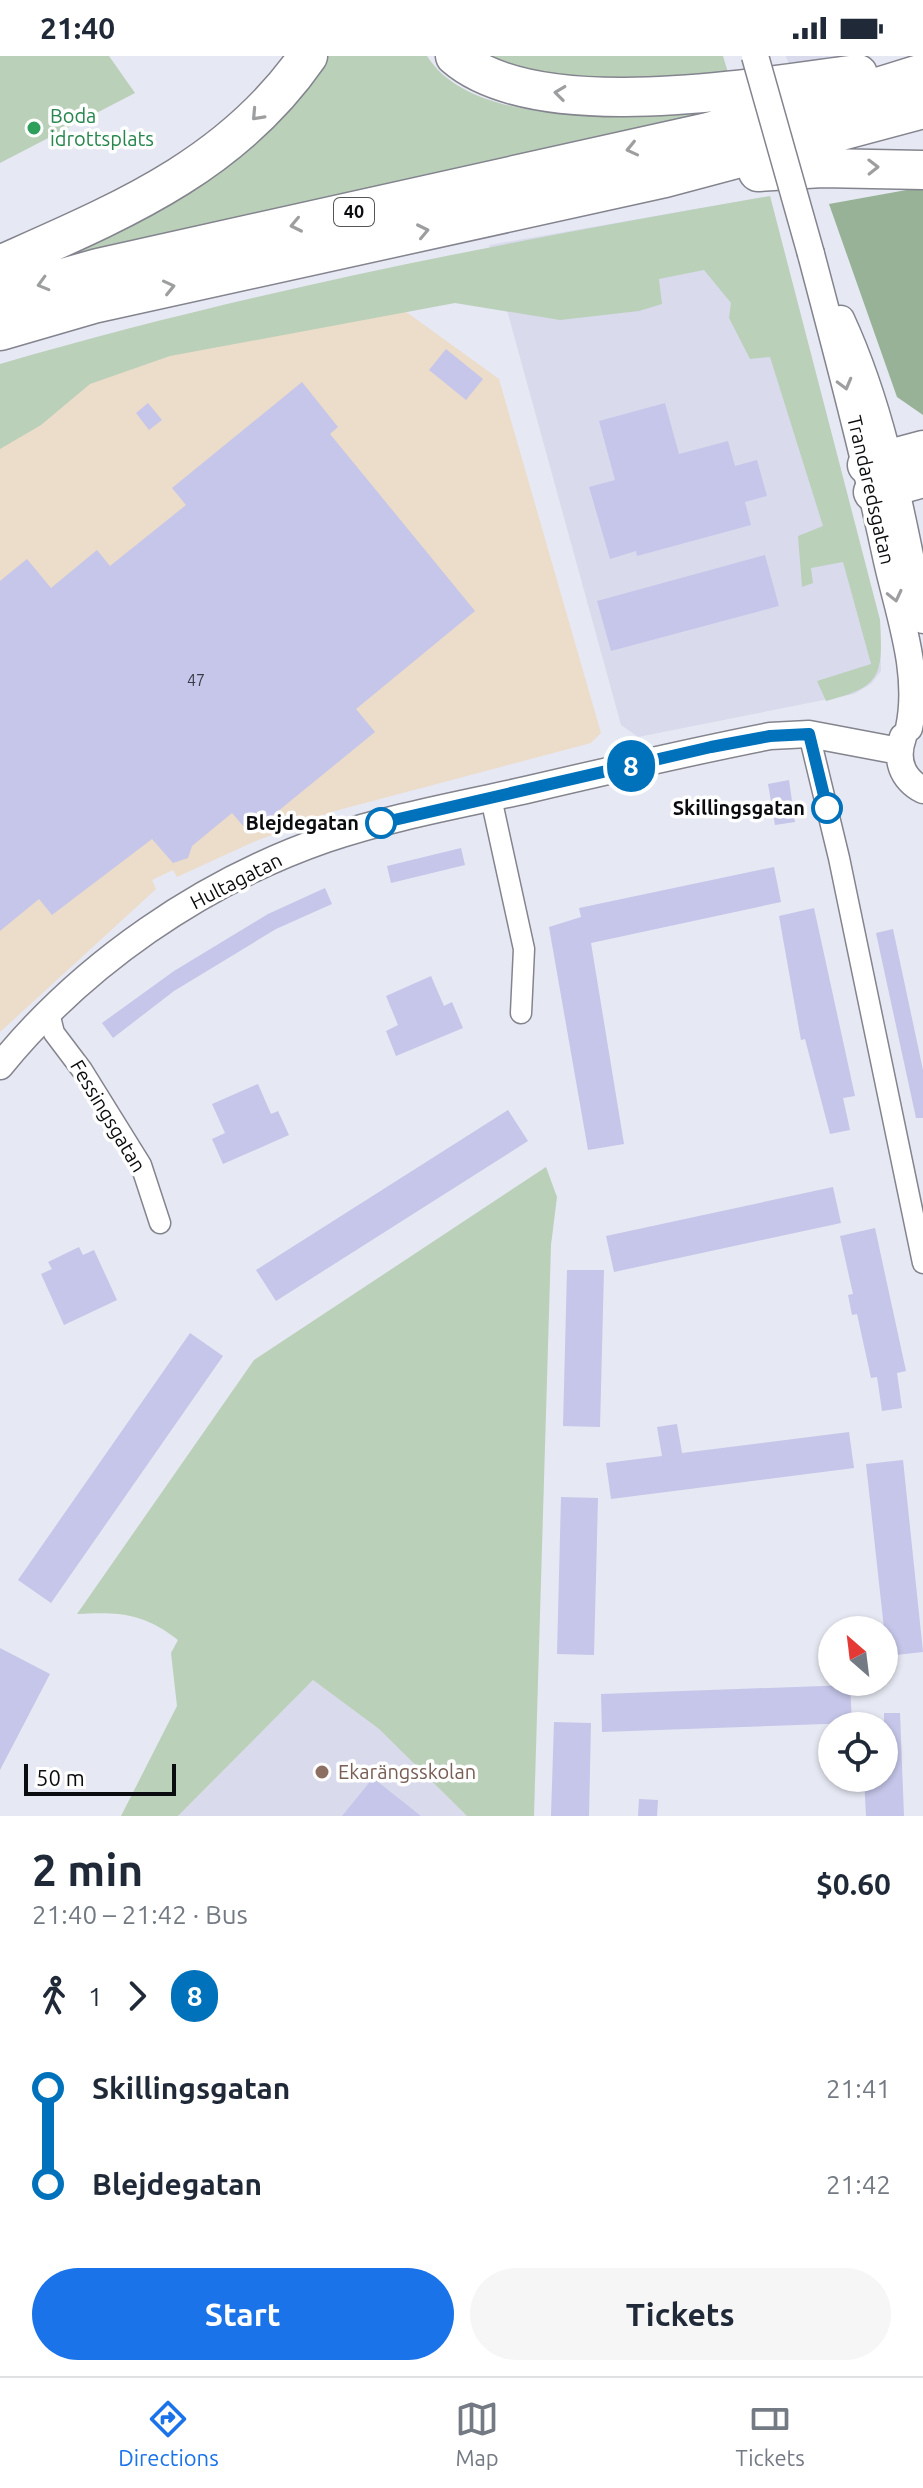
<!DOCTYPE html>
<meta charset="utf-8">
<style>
:root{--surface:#fff;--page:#f6f6f7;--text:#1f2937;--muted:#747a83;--line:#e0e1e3;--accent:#1a73e8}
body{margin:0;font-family:Ubuntu,sans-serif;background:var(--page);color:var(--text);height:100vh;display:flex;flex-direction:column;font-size:30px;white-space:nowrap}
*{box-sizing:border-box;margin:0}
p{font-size:26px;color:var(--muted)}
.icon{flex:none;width:44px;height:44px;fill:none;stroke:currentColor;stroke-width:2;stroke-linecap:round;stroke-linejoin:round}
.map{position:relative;height:1760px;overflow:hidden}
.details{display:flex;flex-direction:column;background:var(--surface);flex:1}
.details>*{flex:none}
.badge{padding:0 16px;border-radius:26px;font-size:28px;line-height:52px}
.needle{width:52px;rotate:332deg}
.controls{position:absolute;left:818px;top:1560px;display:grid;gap:16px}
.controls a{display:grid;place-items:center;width:80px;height:80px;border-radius:50%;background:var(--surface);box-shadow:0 2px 6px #0004;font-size:40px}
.scale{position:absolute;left:24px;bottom:20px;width:152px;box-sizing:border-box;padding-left:8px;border:4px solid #0b0c0f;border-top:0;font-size:22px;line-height:28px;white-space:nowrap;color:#0b0c0f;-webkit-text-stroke:6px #fff;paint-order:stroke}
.map>.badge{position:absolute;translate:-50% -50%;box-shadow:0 0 0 4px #fff}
.legs{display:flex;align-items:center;gap:12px;height:88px;padding:0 32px;font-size:26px}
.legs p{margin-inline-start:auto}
.head{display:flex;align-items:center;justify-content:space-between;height:136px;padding:0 32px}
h1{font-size:44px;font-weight:600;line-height:60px}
.action{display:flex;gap:16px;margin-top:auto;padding:16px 32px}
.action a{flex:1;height:92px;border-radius:48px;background:var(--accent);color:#fff;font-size:32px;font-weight:600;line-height:92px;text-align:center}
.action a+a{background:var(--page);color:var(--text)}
ul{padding:0 32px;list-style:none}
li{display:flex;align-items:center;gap:28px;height:96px;font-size:30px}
li i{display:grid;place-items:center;width:12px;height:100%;margin:0 10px;background:currentColor}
li i::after{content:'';width:20px;height:20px;margin:-10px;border:6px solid;border-radius:50%;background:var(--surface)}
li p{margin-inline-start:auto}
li:first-child i{background:linear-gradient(#0000 50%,currentColor 0)}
li:last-child i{background:linear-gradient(currentColor 50%,#0000 0)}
.status{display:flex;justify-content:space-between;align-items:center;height:56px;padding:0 40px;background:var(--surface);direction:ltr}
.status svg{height:22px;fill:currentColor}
.tabs{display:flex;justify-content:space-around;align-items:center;height:112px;border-top:2px solid var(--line);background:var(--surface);font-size:22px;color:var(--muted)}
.tabs a{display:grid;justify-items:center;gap:4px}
.tabs .active{color:var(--accent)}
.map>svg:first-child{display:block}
.built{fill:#d9dbed}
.industrial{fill:#ecdcca}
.green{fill:#bad0b9}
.forest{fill:#98b297}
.building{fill:#c5c6e9}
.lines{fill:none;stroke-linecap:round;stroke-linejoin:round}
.minor-casing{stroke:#83848e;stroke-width:23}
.tertiary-casing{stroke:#83848e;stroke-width:29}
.motorway-casing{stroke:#83848e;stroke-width:41}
.minor{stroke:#fff;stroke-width:20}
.tertiary{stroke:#fff;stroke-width:26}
.motorway{stroke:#fff;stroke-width:38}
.tertiary-bridge-casing{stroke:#83848e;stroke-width:29;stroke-linecap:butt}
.tertiary-bridge{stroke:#fff;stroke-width:26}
.oneway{stroke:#9d9e9f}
.line-1-casing{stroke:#fff;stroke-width:18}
.line-1{stroke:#0072bc;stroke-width:12}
.leisure-dot{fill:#2e9e5b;stroke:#fff;stroke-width:3}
.stop-1-dot{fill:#fff;stroke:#0072bc;stroke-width:4}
.education-dot{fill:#8d6e63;stroke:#fff;stroke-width:3}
.labels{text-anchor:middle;stroke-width:7;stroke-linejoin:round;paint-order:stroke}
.number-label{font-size:16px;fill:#3a3a46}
.shield{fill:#fff;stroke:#545557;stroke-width:2}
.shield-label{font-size:18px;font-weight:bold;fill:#0b0c0f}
.leisure-label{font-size:20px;fill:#27864d;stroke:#fff;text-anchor:start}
.street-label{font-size:20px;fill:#0b0c0f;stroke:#fff}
.stop-label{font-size:20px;font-weight:bold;fill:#0b0c0f;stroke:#fff;text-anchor:end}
.education-label{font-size:20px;fill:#785e54;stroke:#fff;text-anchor:start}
</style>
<div class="status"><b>21:40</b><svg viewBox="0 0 49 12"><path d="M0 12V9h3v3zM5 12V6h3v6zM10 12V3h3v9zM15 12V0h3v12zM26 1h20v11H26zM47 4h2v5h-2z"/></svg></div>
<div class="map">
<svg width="923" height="1760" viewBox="0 0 923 1760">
<rect width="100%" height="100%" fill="#e6e8f3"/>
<path class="built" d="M786,0h61l-57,12z
M770,140l110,424 1,51 -10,13 -17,10 -216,43 -17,-12 -132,-480z
M313,1624l66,49 88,87h-289z"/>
<path class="industrial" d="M398,250l101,73 102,354 -10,10 -260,69 -80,31 -74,34 -4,-7 -21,10 4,9 -156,143v-623l126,-60z"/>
<path class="green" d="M0,0h109l26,37 -135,70z
M328,0h99c50,79 223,57 305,55l-715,162 279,-178z
M477,0h246l6,20 -86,11 -119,-10z
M770,140l110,424c3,55 2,67 -54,81l-9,-20 54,-17 -28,-102 -32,6 2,15 -11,4 -4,-51 25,-10 -53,-169 -20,2 -21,-41 2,-15 -27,-33 -45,9 3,25 -23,7 -79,9 -105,-17 -285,53 -80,28 -49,41 -41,24v-85c253,-74 511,-123 770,-168z
M546,1111l11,30 -6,48 -17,571h-67l-88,-87 -66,-49 -135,136h-57l56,-110 -6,-53 7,-13c-35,-27 -58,-28 -101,-26l177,-254z"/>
<path class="forest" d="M923,131v228l-26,-18 -68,-193z"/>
<path class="building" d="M446,293l37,30 -17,21 -37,-30z
M302,326l36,45 -8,7 145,177 -119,98 19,23 -125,102 -18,-21 -40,33 -4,12 -15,5 -21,-24 -100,76 -13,-16 -39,32v-350l27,-22 24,29 46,-38 13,16 76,-61 -14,-17z
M148,347l14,17 -13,10 -13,-17z
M665,347l14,51 49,-13 7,25 22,-6 10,36 -22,6 6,23 -114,31 -1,-5 -26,8 -21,-72 26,-7 -16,-59z
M765,499l14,51 -168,45 -14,-50z
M789,724l6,42 -20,3 -7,-41z
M461,792l4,17 -74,18 -4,-17z
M774,811l7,35 -190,41 33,201 -36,6 -39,-223 32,-10 -2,-9z
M325,832l7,16 -56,25 -102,62 -61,47 -11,-15 72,-52 94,-57z
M814,852l41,188 -12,2 7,32 -20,4 -25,-95 -4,1 -22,-124z
M893,873l30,141v48h-7l-40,-185z
M431,920l13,30 8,-4 11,26 -67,28 -10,-25 12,-6 -12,-29z
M258,1028l13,30 7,-3 11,24 -66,29 -11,-25 13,-6 -13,-29z
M508,1054l20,31 -252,160 -20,-31z
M833,1131l8,36 -227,49 -8,-36z
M875,1172l31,143 -9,2 5,35 -20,3 -5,-34 -6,1 -14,-64 -5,1 -4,-20 5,-1 -13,-58z
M79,1191l4,8 11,-5 23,50 -53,25 -23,-51 11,-5 -4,-7z
M567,1214h37l-4,157 -37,-1z
M190,1277l33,23 -172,247 -33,-23z
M677,1368l5,29 167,-21 5,36 -243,31 -5,-36 56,-7 -5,-29z
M903,1404l20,192 -36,4 -21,-192z
M561,1441l37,1 -4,157 -37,-1z
M0,1592l50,26 -50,96z
M850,1629l2,38 -250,9 -1,-38z
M884,1657h16l4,103h-38l-2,-38h20z
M554,1666l37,1 -2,93h-38z
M373,1722l48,38h-79z
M639,1743l19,1 -1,16h-19z"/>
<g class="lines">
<g class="minor-casing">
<path id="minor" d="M809,678l30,124 84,405
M491,742l33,151 -3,64
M49,957l5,20 28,37 59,95 19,58"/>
</g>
<g class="tertiary-casing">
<path id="tertiary" d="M811,198c27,102 54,204 76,307 12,54 34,112 22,167
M841,263c44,95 61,199 82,301
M903,681c-8,22 -1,42 20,53
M0,1010c83,-102 202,-184 326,-227 65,-22 133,-34 200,-49 81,-19 162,-38 244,-54l39,-2 90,17"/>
</g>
<g class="motorway-casing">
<path id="motorway" d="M455,0c82,71 301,31 403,18
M758,116l64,-4 101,2
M0,209c119,-53 231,-98 308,-209
M0,240l98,-28 610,-136 125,-31 90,-28
M0,275l93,-27 572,-126 258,-69
M867,409l56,-15
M873,436l50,-14"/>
</g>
<use href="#minor" class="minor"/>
<use href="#tertiary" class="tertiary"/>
<use href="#motorway" class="motorway"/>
<g class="tertiary-bridge-casing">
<path id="tertiary-bridge" d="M755,0l56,198"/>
</g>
<use href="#tertiary-bridge" class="tertiary-bridge"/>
</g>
<defs><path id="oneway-chevron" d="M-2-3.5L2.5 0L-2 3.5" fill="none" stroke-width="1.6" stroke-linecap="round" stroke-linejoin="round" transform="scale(2)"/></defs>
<g class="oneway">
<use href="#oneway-chevron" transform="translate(560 37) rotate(-173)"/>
<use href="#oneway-chevron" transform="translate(257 59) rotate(133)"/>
<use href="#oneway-chevron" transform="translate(632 93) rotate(167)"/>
<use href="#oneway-chevron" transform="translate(873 111) rotate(-1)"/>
<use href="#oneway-chevron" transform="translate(296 169) rotate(168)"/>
<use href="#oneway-chevron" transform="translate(423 175) rotate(-12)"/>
<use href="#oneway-chevron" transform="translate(43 228) rotate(164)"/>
<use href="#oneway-chevron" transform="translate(169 231) rotate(-13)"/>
<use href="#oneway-chevron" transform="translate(845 328) rotate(75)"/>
<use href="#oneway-chevron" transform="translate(895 540) rotate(77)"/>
</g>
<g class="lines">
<g class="line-1-casing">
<path id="line-1" d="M381,767l330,-76 59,-11 39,-2 18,74"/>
</g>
<use href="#line-1" class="line-1"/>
</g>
<circle class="leisure-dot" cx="34" cy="72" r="8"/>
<g class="stop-1-dot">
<circle cx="827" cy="752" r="14"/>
<circle cx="381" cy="767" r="14"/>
</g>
<circle class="education-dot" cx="322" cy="1716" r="8"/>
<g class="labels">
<g class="number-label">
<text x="196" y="630">47</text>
</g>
<rect class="shield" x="334" y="142" width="40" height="28" rx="6"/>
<g class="shield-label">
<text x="354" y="162">40</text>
</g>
<g class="leisure-label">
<text x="50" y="67">Boda<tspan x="50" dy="23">idrottsplats</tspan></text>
</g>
<g class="street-label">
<text transform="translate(871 434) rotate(77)" y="7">Trandaredsgatan</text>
<text transform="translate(236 825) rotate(-27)" y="7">Hultagatan</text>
<text transform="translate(108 1060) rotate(59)" y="7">Fessingsgatan</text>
</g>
<g class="stop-label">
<text x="805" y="759">Skillingsgatan</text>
<text x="359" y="774">Blejdegatan</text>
</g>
<g class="education-label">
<text x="338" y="1723">Ekarängsskolan</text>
</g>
</g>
</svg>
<div class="controls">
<a><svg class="needle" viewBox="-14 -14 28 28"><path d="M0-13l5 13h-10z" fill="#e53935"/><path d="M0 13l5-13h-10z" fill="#747a83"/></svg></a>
<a><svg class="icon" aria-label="locate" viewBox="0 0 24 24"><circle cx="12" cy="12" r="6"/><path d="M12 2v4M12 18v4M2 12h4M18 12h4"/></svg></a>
</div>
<div class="scale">50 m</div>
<b class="badge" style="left:631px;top:710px;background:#0072bc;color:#fff">8</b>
</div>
<section class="details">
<div class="head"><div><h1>2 min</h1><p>21:40 – 21:42 · Bus</p></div><b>$0.60</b></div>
<div class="legs"><svg class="icon" aria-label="walk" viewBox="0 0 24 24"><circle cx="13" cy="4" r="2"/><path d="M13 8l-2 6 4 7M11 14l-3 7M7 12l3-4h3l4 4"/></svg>1<svg class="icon" aria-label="forward" viewBox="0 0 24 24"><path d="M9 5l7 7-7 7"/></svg><b class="badge" style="background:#0072bc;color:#fff">8</b></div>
<ul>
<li><i style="color:#0072bc"></i><b>Skillingsgatan</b><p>21:41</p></li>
<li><i style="color:#0072bc"></i><b>Blejdegatan</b><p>21:42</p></li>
</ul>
<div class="action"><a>Start</a><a>Tickets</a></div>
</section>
<nav class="tabs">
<a class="active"><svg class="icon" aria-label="directions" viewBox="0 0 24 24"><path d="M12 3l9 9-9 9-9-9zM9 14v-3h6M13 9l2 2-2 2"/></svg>Directions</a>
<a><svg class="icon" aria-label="map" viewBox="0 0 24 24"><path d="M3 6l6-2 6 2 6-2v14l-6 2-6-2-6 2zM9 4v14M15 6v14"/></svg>Map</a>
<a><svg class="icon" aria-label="tickets" viewBox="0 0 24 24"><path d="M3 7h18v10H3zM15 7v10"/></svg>Tickets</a>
</nav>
